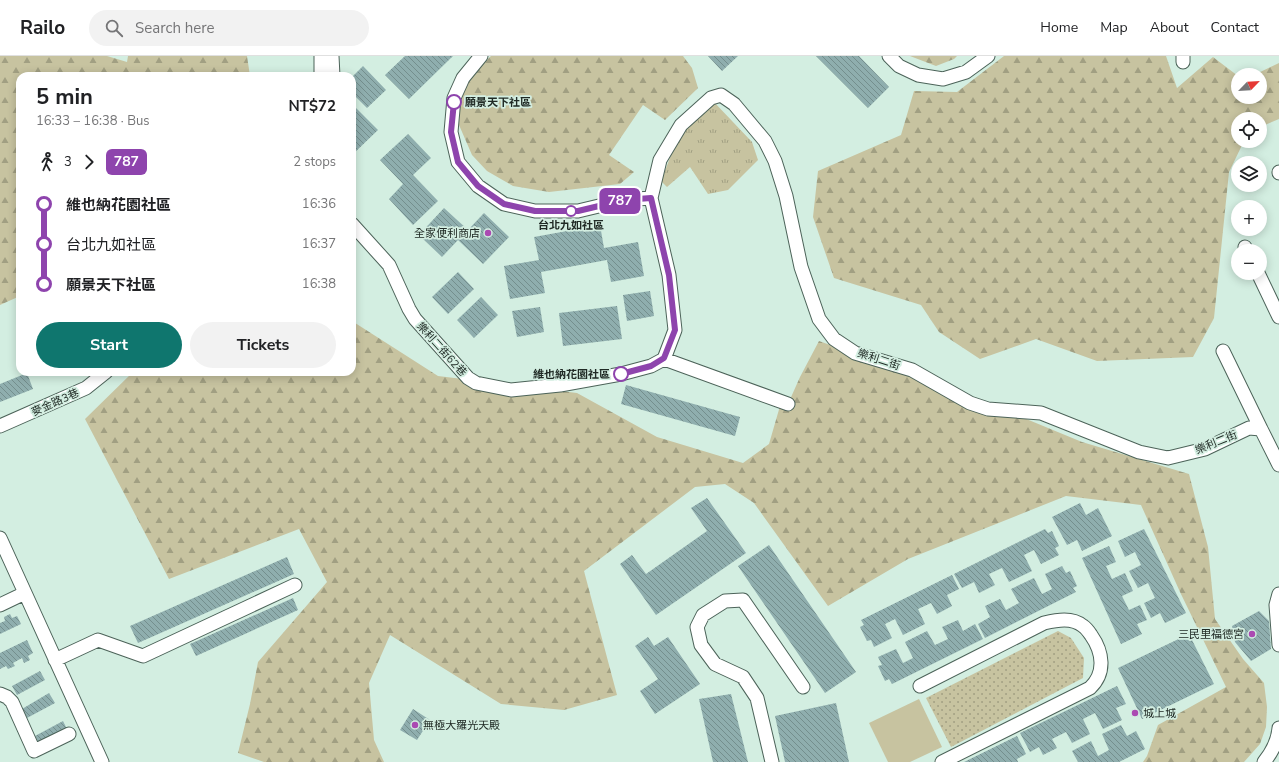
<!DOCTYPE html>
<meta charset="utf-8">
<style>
:root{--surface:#fff;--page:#f2f2f2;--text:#202124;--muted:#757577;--line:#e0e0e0;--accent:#0f766e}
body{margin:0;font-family:"Nunito Sans","Noto Sans TC",sans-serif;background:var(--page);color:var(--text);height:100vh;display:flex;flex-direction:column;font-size:15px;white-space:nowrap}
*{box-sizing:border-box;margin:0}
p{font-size:13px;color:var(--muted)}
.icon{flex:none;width:22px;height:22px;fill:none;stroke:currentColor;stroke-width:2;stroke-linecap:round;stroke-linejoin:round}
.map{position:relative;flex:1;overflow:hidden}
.drawer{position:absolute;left:16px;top:16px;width:340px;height:304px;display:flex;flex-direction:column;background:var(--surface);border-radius:12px;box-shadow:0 2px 10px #0003}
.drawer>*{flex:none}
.badge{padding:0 8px;border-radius:6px;font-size:14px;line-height:26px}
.needle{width:26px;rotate:65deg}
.fabs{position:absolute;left:1231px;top:12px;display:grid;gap:8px}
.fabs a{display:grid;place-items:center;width:36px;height:36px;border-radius:50%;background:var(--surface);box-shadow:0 2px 10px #0003;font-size:20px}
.map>.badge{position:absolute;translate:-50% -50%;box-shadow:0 0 0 2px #fff}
.legs{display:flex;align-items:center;gap:6px;height:44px;padding:0 20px;font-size:13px}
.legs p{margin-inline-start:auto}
.overview{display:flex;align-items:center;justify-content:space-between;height:68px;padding:0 20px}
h1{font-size:22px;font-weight:700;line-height:30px}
.button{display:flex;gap:8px;margin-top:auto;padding:8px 20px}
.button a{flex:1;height:46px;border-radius:24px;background:var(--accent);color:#fff;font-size:16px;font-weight:700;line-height:46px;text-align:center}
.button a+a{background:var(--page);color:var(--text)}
ul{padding:0 20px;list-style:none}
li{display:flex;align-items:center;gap:14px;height:40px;font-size:15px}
li i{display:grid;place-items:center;width:6px;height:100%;margin:0 5px;background:currentColor}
li i::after{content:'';width:10px;height:10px;margin:-5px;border:3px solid;border-radius:50%;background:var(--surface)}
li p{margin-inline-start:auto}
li:first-child i{background:linear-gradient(#0000 50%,currentColor 0)}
li:last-child i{background:linear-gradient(currentColor 50%,#0000 0)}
header{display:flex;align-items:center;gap:24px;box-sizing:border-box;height:56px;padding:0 20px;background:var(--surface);border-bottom:1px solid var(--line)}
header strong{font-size:19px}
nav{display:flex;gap:22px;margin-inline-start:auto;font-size:14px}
.search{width:280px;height:36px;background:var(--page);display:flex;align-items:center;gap:10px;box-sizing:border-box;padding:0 14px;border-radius:22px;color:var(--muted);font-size:15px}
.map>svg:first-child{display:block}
.grass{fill:url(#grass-tufts)}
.forest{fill:url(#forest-firs)}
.garden{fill:url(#garden-dots)}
.pitch{fill:#c7c3a0}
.building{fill:url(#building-back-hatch)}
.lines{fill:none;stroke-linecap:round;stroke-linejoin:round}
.minor-casing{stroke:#4c6359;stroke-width:15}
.minor{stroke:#fff;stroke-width:13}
.line-1-casing{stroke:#fff;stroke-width:9}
.line-1{stroke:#8e44ad;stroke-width:6}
.stop-1-dot{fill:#fff;stroke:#8e44ad;stroke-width:2}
.poi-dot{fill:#ab4ab2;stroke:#d3eee1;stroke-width:1.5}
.labels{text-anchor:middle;stroke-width:3.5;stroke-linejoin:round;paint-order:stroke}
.stop-label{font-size:11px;font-weight:bold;fill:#202a25;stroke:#d3eee1;text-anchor:start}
.poi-label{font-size:11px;fill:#202a25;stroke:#d3eee1;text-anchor:end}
.street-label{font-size:11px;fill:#202a25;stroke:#d3eee1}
</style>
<header>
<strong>Railo</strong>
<div class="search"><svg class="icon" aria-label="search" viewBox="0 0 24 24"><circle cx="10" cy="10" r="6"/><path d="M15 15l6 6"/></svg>Search here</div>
<nav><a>Home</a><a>Map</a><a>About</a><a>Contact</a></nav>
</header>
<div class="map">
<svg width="1279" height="706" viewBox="0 0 1279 706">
<defs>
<pattern id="grass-tufts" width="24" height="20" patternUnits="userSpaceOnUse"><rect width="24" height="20" fill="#c7c3a0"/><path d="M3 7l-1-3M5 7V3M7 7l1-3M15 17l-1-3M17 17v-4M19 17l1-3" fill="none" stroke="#a19f82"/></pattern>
<pattern id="forest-firs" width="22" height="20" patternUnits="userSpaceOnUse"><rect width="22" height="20" fill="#c7c3a0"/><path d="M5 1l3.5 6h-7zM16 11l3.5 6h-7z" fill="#a19f82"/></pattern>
<pattern id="garden-dots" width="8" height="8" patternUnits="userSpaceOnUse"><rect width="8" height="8" fill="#c7c3a0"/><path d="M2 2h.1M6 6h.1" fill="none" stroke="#a19f82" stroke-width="1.8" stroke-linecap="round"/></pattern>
<pattern id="building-back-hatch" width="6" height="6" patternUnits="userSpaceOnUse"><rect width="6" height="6" fill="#8faeae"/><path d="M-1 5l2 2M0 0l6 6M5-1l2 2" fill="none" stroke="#748e8d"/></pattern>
</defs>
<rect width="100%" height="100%" fill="#d3eee1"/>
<path class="grass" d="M713,45l39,41 6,18 -30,30 -20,4 -18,-27 -23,20 -6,-6 17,-44 19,-24z"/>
<path class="forest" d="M0,0h107l20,6 1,-6h119l3,20h-230v220l-20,9z
M491,0h192l9,12 6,20 -33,32 -22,-15 -34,50 25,17 -14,12 -71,8 -36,-6 -26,-15 -15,-16 -13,-30 2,-40z
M910,0h47l-3,3 -18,7z
M1004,0h162l11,32 36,-31 25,19v21h22v-22h-6l25,-12v56l-19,8v-8h-22v22h6l-15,31 -15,146 -21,39 -96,4 -61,-22 -56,20 -41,-27 -18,-27 -87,-27 -21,-61 5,-46 83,-36 13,-44 43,1z
M352,265l86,55 139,17 80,44 86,26 26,-19 11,-38 8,-2 12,-27 19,-36 137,49 126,52 107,32 19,73 7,72 28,40 21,24 3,24 -1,20 -6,17 -16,18h-101l4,-6 11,-31 68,-38 -46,-95 -39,-87 -75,-9 -158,63 -80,47 -74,-103 -29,-19 -30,3 -111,84 33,124 -53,15 -63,-6 -111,-69 -21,48 5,57 10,22h-120l-26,-9 12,-49 8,-42 69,-80 -28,-53 -130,50 -84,-160 48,-47h219z"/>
<path class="garden" d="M1058,575l13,7 13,20 -1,20 -132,69 -25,-49z"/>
<path class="pitch" d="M919,643l23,48 -32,15h-22l-19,-39z"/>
<path class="building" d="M405,0h48l-44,43 -24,-24z
M708,0h30l-16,15z
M816,0h43l30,31 -21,21z
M363,10l23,24 -19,18 -15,-15v-16z
M353,49l25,25 -26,25v-49z
M408,78l23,24 -18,17 25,26 -25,24 -24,-26 14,-15 -23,-24z
M444,152l24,22 16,-17 25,24 -26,27 -25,-24 -16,17 -23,-22z
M600,169l4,23 34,-6 6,34 -33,6 -4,-22 -66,12 4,21 -35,6 -6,-33 35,-6 -5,-23z
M458,216l16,17 -26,25 -16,-17z
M650,235l4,25 -27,5 -4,-26z
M481,241l17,18 -24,23 -17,-18z
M617,250l5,33 -59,7 -4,-33z
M540,251l4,25 -27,5 -5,-26z
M27,317l6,16 -33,13v-18z
M626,329l114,32 -5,19 -114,-32z
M707,442l39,55 -90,62 -36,-51 12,-9 14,19 61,-43 -16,-23z
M1080,447l6,12 12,-7 14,28 -30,15 -5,-11 -10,5 -15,-28z
M1045,473l3,4 4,-2 7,15 -4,2 4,7 -18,9 -7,-14 -10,5 8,16 -23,11 -7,-14 -13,6 6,11 -16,8 -5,-11 -12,6 -8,-14z
M1144,473l42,84 -21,10 -5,-10 -9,5 -7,-15 11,-5 -7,-15 -10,5 -9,-17 12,-6 -6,-13 -10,5 -7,-16z
M769,489l87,127 -31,21 -87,-127z
M1109,490l7,16 -10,4 6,13 13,-6 8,18 -11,5 7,14 11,-5 7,15 -10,4 5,10 -21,10 -39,-86z
M287,501l7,17 -156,69 -8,-17z
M1062,510l4,7 4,-2 7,15 -4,2 3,4 -91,46 -7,-14 12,-7 -5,-11 15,-7 6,11 13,-7 -8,-14 23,-11 8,16 10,-5 -7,-15z
M952,519l7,14 -12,6 5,11 -15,8 -6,-11 -13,6 7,15 -22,11 -8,-16 -10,5 7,14 -18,9 -3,-7 -4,1 -7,-14 4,-2 -3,-5z
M293,542l5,12 -102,46 -6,-12z
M1259,555l10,10 2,28 -20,12 -16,-19 -3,-16z
M10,558l2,4 5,-2 4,8 -21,10v-11l5,-2 -1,-4z
M958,564l5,11 12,-7 8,15 -91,45 -3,-5 -4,2 -7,-15 4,-1 -4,-8 18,-8 7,14 10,-5 -8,-16 22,-11 8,14 13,-6 -6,-12z
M1189,578l25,50 -72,35 -24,-51z
M648,581l6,9 14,-9 32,47 -45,30 -15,-23 18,-12 -23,-33z
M27,584l6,13 -5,3 2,4 -6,3 -2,-5 -9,5 2,3 -7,3 -2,-3 -6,3v-16z
M40,615l5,9 -28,15 -5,-9z
M1117,630l9,18 -10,4 6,12 -19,9 -8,-16 -12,6 7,15 -18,9 -6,-11 -14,7 5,9 -14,7 -4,-8 -9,5 -10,-19z
M49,637l6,10 -28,15 -5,-9z
M731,638l17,68h-35l-14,-63z
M836,647l13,59h-64l-10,-46z
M413,653l17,11 -13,20 -17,-10z
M63,665l5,10 -28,15 -5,-10z
M1121,669l6,11 9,-5 9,18 -26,13h-41l-6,-11 19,-10 7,15 11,-6 -7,-16z
M1017,680l9,18 -9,5 1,3h-54z"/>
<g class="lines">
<g class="minor-casing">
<path id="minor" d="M321,0v20
M332,0l1,20
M481,0l-18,22 -9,20 -3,34 7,30 20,24 26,18 31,7h43l46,-11 27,-2
M889,0l10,10 19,9 25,4 23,-7 22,-16
M1183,0v6
M1279,116v1
M352,168l37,41 20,44 6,10 53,59 8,5 35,7 49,-5 61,-11 30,-8 13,-7 11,-29 -6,-55 -18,-77 9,-38 21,-35 30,-27 10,-3 13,9 31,37 10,20 11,35 15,71 18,52 15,20 21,14 57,17 58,33 18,6 53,4 98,39 29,6 37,-9 44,-21 12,1 18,36
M1245,191l2,4
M1258,217l21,44
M1223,295l38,78
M664,303l124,45
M0,370l86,-38 20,-16
M0,482l102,224
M1279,538l-3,11 3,40
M0,549l25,-12
M55,604l43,-20 45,16 152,-71
M920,630l124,-63c13,-3 28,-6 39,3 3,2 6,6 8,9 12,17 15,38 -1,53l-148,74
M0,638l7,3 5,5 22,49 35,-17
M772,706l-15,-64 -14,-21 -28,-13 -14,-19 -4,-18 6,-12 22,-14 18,-1 60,87
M1264,706c8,-10 14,-22 15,-34"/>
</g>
<use href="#minor" class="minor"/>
</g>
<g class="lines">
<g class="line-1-casing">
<path id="line-1" d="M454,46l-3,30 7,30 20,24 26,18 31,7h43l46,-11 27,-2 18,77 6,55 -11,28 -13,8 -30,8"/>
</g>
<use href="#line-1" class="line-1"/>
</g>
<g class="stop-1-dot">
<circle cx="454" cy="46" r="7"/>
<circle cx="571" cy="155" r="5"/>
<circle cx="621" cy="318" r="7"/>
</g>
<g class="poi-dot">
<circle cx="488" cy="177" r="4"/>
<circle cx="1252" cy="578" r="4"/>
<circle cx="1135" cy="657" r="4"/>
<circle cx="415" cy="669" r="4"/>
</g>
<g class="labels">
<g class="stop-label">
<text x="465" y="50">願景天下社區</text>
<text x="571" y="173" text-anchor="middle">台北九如社區</text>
<text x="610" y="322" text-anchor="end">維也納花園社區</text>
</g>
<g class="poi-label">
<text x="480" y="181">全家便利商店</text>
<text x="1244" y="582">三民里福德宮</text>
<text x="1143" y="661" text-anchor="start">城上城</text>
<text x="423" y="673" text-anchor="start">無極大羅光天殿</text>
</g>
<g class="street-label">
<text transform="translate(442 293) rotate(48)" y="4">樂利二街62巷</text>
<text transform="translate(879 303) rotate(18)" y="4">樂利二街</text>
<text transform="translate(55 346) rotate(-24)" y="4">麥金路3巷</text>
<text transform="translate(1216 386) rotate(-22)" y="4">樂利二街</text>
</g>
</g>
</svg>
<div class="fabs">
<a><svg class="needle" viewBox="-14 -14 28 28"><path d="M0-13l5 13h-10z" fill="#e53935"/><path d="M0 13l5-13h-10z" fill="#757577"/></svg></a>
<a><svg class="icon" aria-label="locate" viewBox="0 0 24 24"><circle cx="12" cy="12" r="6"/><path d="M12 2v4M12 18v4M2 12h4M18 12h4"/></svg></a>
<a><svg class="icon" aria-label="layers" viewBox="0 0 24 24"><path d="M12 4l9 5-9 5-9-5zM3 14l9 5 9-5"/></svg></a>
<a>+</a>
<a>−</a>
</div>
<b class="badge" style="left:620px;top:145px;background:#8e44ad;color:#fff">787</b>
<section class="drawer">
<div class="overview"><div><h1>5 min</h1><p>16:33 – 16:38 · Bus</p></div><b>NT$72</b></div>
<div class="legs"><svg class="icon" aria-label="walk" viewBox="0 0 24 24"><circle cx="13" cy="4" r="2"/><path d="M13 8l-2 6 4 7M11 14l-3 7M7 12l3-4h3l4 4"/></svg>3<svg class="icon" aria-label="forward" viewBox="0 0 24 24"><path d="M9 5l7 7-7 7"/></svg><b class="badge" style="background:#8e44ad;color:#fff">787</b><p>2 stops</p></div>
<ul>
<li><i style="color:#8e44ad"></i><b>維也納花園社區</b><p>16:36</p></li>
<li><i style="color:#8e44ad"></i><span>台北九如社區</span><p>16:37</p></li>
<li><i style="color:#8e44ad"></i><b>願景天下社區</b><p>16:38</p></li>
</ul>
<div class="button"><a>Start</a><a>Tickets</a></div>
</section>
</div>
